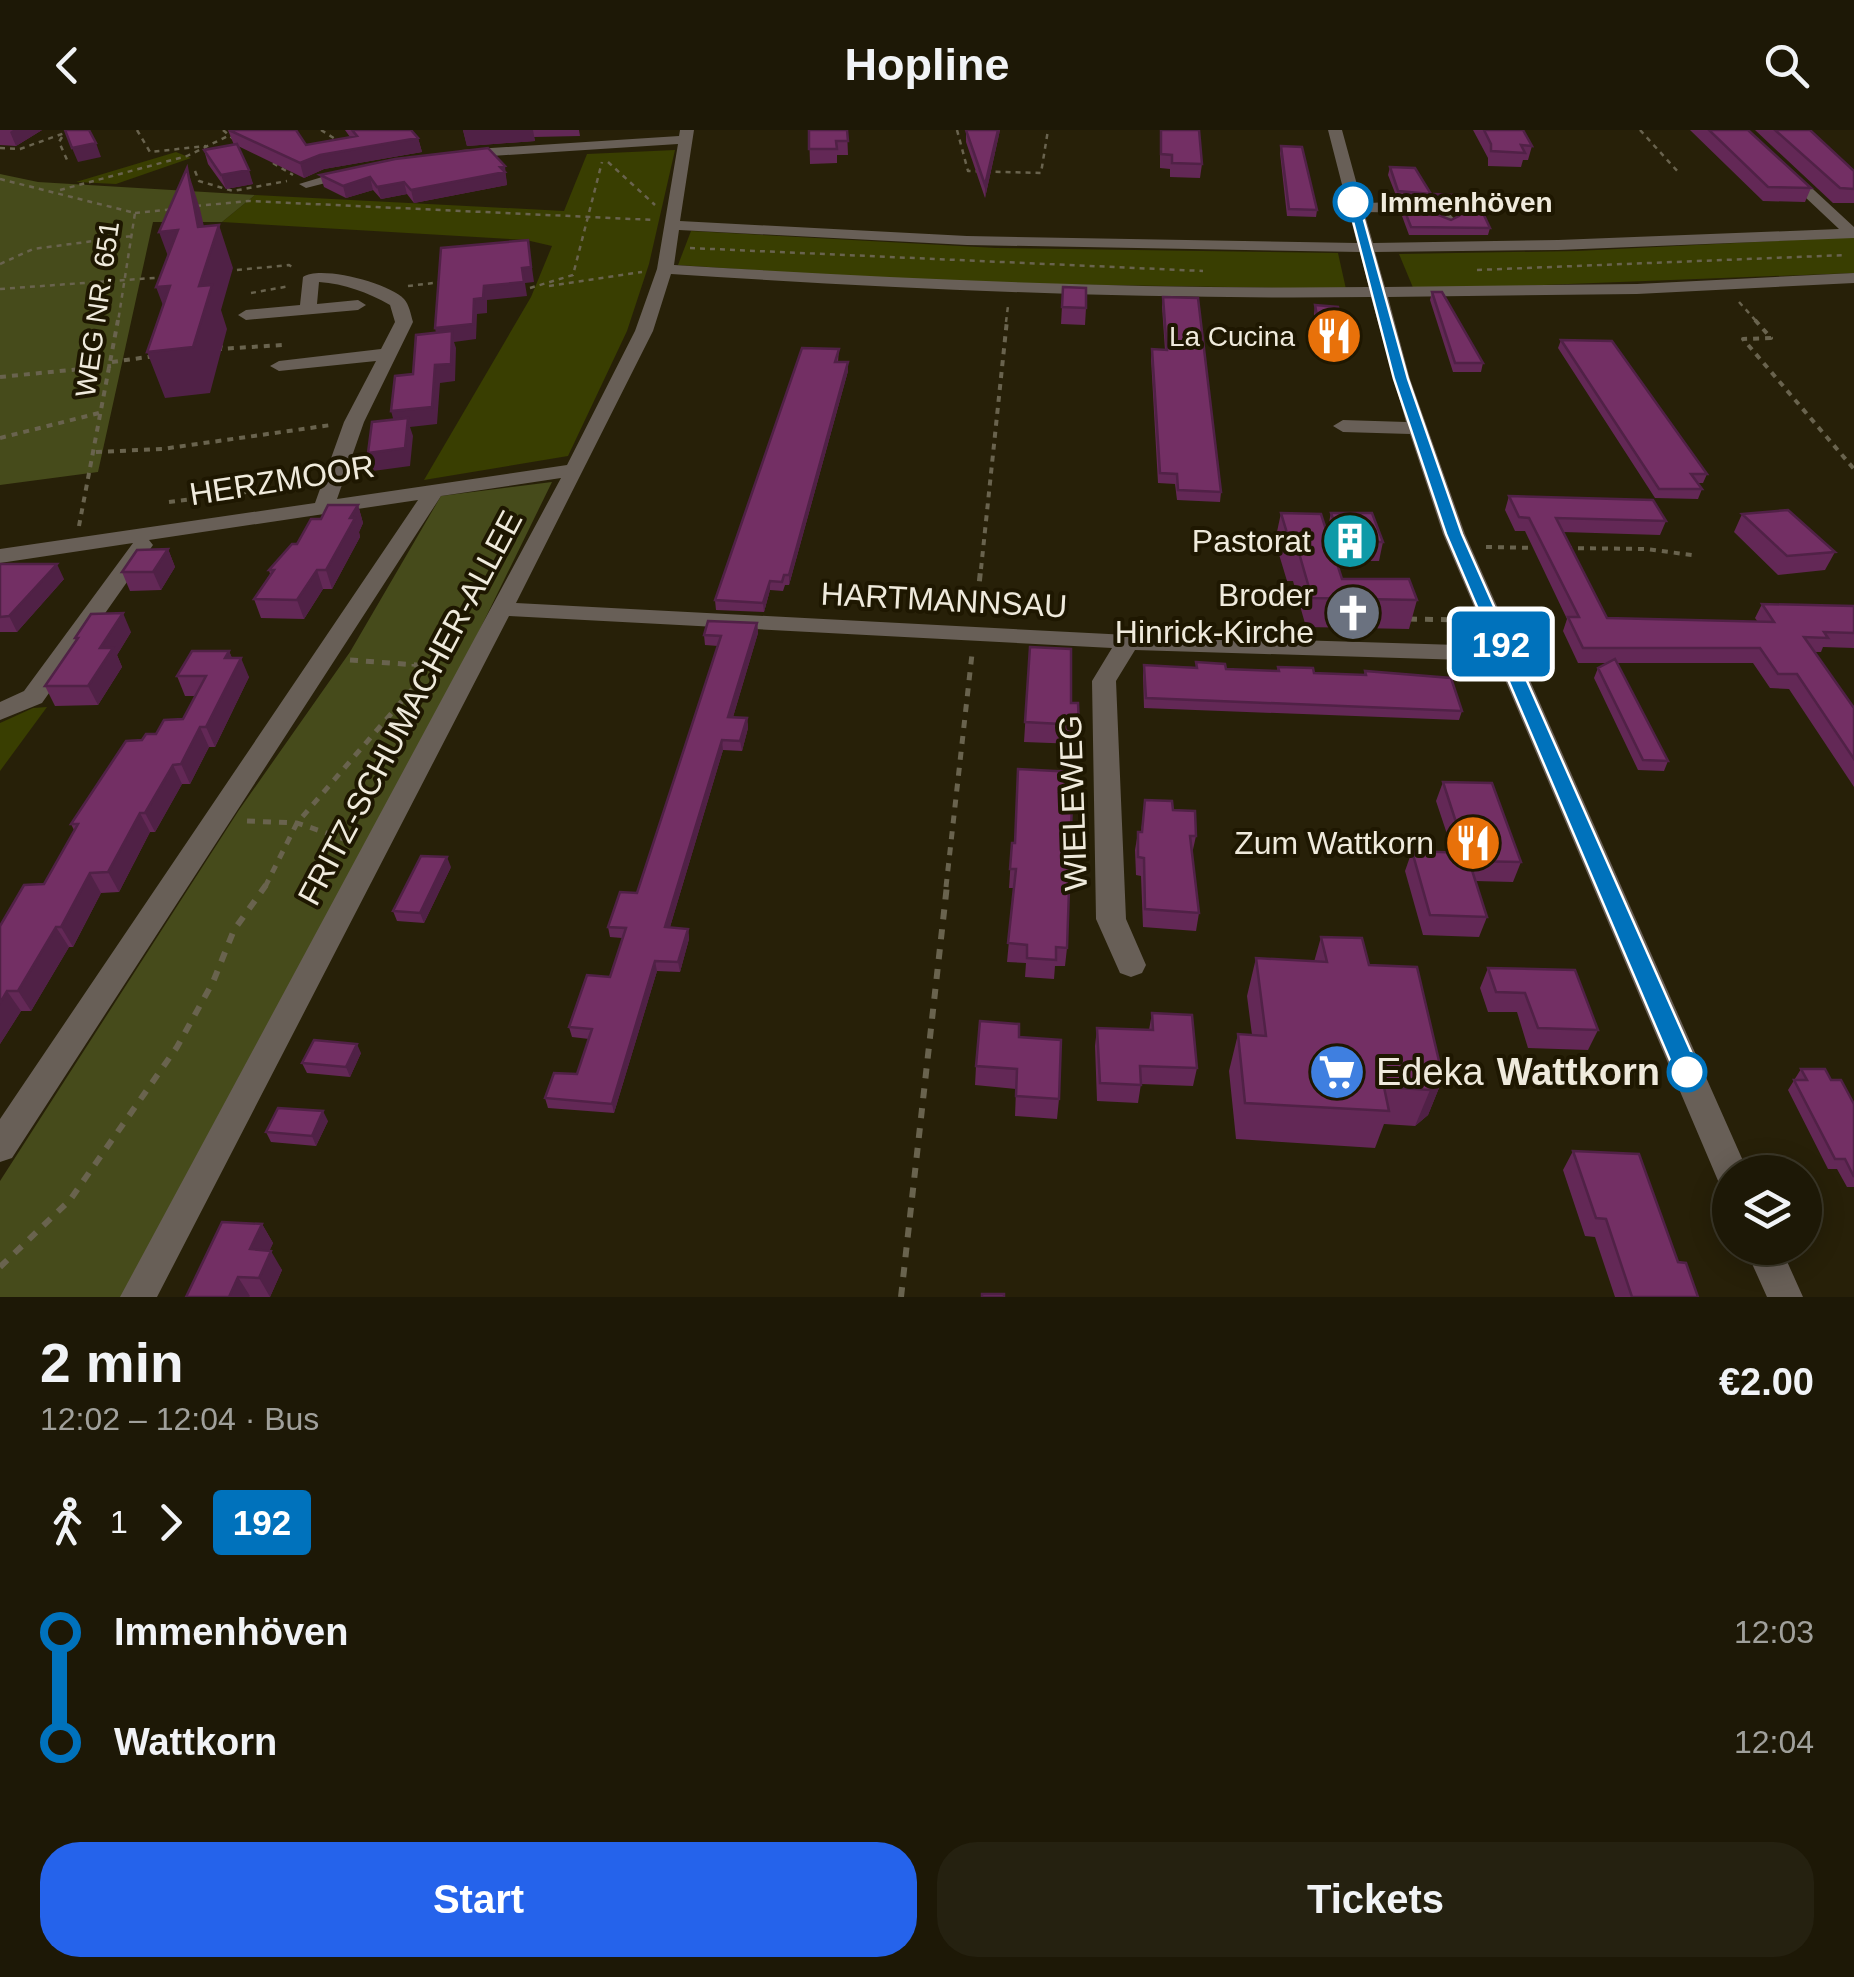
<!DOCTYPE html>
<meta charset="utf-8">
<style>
:root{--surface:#1d1806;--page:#252110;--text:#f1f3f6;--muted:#a0a09b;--line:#3b3728;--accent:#2563eb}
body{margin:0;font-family:Helvetica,sans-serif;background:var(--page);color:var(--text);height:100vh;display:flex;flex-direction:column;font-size:38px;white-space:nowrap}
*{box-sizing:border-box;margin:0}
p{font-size:32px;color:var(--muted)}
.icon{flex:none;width:55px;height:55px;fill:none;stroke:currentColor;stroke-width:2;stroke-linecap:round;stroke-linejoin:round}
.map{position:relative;height:1167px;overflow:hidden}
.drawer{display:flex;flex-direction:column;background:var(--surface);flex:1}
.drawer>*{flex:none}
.badge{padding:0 20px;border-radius:8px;font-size:35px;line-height:65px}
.fabs{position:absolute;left:1712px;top:1025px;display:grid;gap:20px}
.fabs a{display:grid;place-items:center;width:110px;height:110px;border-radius:50%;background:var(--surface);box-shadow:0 5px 25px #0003,0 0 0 2px var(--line);font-size:50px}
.map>.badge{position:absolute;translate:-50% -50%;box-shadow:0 0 0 5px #fff}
.legs{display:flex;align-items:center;gap:15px;height:110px;padding:0 40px;font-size:32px}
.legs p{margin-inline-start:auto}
.head{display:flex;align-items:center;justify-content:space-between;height:170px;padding:0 40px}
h1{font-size:55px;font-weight:700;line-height:75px}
.cta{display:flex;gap:20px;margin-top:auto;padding:20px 40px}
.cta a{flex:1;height:115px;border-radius:40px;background:var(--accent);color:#fff;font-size:40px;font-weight:700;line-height:115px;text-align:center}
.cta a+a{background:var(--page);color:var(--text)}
ul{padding:0 40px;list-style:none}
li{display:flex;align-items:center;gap:35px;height:110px;font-size:38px}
li i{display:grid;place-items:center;width:15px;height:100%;margin:0 12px;background:currentColor}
li i::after{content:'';width:25px;height:25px;margin:-12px;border:8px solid;border-radius:50%;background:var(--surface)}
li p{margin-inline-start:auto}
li:first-child i{background:linear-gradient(#0000 50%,currentColor 0)}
li:last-child i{background:linear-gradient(currentColor 50%,#0000 0)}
header{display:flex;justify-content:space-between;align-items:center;height:130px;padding:0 40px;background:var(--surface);font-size:45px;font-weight:700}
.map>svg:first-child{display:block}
.green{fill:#393e01}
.forest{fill:#464b1b}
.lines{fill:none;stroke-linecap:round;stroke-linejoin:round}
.path-far3{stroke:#69634e;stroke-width:2.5;stroke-dasharray:5 5;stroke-linecap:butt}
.path-far2{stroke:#69634e;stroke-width:4;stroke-dasharray:6 6;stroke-linecap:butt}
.path-far1{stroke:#69634e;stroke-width:5;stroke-dasharray:8 8;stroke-linecap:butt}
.path{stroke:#69634e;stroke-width:6;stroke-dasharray:10 10;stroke-linecap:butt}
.minor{fill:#685f57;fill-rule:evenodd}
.wall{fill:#632856}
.shaded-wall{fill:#502146}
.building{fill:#732f64;stroke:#502146;stroke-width:2.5}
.line-1{fill:#0072bc;stroke:#fff;stroke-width:2.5}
.stop-1-dot{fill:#fff;stroke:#0072bc;stroke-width:5}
.labels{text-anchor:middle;stroke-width:8;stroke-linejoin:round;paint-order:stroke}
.far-stop-label{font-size:28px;font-weight:bold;fill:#efeadc;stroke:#1e1701;text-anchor:start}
.far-street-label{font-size:28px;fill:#efeadc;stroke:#1e1701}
.far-poi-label{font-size:28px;fill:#efeadc;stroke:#1e1701;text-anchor:end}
.street-label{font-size:32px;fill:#efeadc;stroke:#1e1701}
.poi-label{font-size:32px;fill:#efeadc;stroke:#1e1701;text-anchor:end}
.near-poi-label{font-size:38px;fill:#efeadc;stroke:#1e1701;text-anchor:start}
.near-stop-label{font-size:38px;font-weight:bold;fill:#efeadc;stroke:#1e1701;text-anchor:end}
</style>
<header><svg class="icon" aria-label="back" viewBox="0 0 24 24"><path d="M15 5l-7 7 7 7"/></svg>Hopline<svg class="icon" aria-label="search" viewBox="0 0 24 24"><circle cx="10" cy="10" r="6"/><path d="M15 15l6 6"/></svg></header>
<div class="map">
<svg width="1854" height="1167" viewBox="0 0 1854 1167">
<rect width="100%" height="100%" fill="#272008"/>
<path class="green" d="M675,20l-26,114 -22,67 -59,125 -144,24 107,-183 21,-51 -26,-6 -304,-18 33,-27 309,16 23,-57z
M176,22l15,6 -75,26 -40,-2z
M691,101l305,17 342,5 8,36 -419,-7 -249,-17z
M1854,107v36l-440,17 -15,-36 178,-3z
M47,577l-47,64v-48l33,-15z"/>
<path class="forest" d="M0,44l38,8 217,13 -33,27h-69l-55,250 -98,13z
M552,352l-116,237 -310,578h-126v-116l239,-371 111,-158 91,-156z"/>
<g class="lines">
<path class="path-far3" d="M137,0l13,22 56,-6
M223,0l14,12
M321,0l19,12
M957,0l11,41 73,2 7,-43
M1640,0l40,44
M62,7l-3,5 9,20
M0,18l20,1 53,-19
M608,32l47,43
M273,33l20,12
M195,41l4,10 34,10 54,-10
M0,49l135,34 -17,109
M60,60l127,-34 41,-20
M196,76l53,-5 405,19
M135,83l40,-4
M690,118l513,23
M0,134l33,-15 99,-13
M1477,140l369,-15
M227,141l62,-6 6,4
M408,156l34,-4
M549,156l93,-14
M530,158l43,-13 29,-113
M0,159l167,-12
M251,163l39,-7
M1739,172l18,20
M1006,192l2,-16"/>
<path class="path-far2" d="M1755,190l16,18 -28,1 111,130
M221,215l-1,4 62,-4
M112,232l43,-6
M0,247l111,-11
M0,308l103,-26
M96,322l66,-3 169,-24
M169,372l140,-18
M79,396l39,-206
M1486,417l49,1
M1566,418l80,1 46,6
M981,439l26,-249"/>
<path class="path-far1" d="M976,483l5,-47
M1409,489l59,1
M350,530l93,7
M247,691l50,2 56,19
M265,757l32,-64 118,-137 -1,-22
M946,757l26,-233"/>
<path class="path" d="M0,1137l70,-67 107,-153 36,-65 21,-52 32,-45
M901,1167l46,-412"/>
<path class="minor" d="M680,0h14l-14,91 287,15 390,7 -29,-113h14l20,73c27,0 77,-7 93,17l-8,5 -21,-7 -3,-5 -59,-1 9,31 185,-3 281,-11 -105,-99h15l105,97v11l-296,12 -183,2 10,35 252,-3 217,-11v10l-217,11 -249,3 22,82 55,155 283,638h-18v15l-11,-4 -222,-522 -362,-11 -19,31 10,238 20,46 -4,8 -11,4 -11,-4 -24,-54 -4,-238 20,-33 -603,-32 -352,681h-37l441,-819 -120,18 -429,662 -12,4v-43l418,-619 -269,40 4,5 -111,158 -42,17v-18l24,-11 109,-148 -133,20v-14l315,-46 29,-81 32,-61 -97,10 -9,-5 9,-5 102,-12 14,-27 -5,-17c-23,-13 -45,-21 -71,-23l-2,22 41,-4 8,5 -8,5 -112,10 -8,-5 8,-5 54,-5 3,-28c17,-12 86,6 101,22 5,5 7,16 9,23l-49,100 -27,77 230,-34 68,-134 22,-62 21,-125 -217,14 -7,-4 7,-4 218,-14zM679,100l288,15 393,7 9,35c-233,3 -464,-8 -695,-22zM671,144c233,15 466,26 700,23l35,125 -63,-2 -10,6 10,6 67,2 33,100 48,112 -363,-11 -612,-32 137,-272z
M352,38l7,4 -2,3 -51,13 -7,-4z
M1745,1118h36l22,49h-36z"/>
</g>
<path class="wall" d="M0,0h42l-26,16 -16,-1z
M228,0l78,15 44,-8 -5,-7h66l7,8 4,14 -98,17 -20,9 -66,-32 15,38 -27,5 -18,-25 -4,-14 30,-5z
M463,0h116l1,6 -46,1 1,4 -68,5z
M809,0h38l1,25h-11v8l-27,1z
M966,0h34l-15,68 -19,-56z
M1160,0h39l3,34 -2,14 -30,-1v-8l-10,-1z
M1473,0h50l9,16 -4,14h-5l-2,7 -33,-1v-8z
M1690,0h58l63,58 -6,14 -42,-1z
M1755,0h55l44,41v32h-21z
M1281,16l36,64 -1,7 -29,-1 -7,-63z
M1390,37l41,27 -2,7 -32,-3 -9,-23z
M320,45l187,3h-1l1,7 -93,18 -7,-9 -26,5 -8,-9 -27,8 -22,-11z
M1433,64l57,34 -2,7h-79l-7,-19 2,-7 47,11 6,-3 -25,-15z
M1063,157l23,21 -1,17 -24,-1z
M1432,162l51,71 -2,9h-28l-23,-72z
M1163,167l58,195 -1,10 -43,-2 -2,-16 -17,-1 -7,-124 1,-10 13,1 -3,-43z
M1315,175l29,28 -2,8 -24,-1 -4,-26z
M1561,210l146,134 -4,9h-5l4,6 -4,10 -43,-1 -97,-150z
M839,219l-1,13h10v9l-59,214h-4l-2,6 -13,-1 -6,22 -48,-2 -1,-10z
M1509,366l157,25 -6,14 -97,-3 44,86 151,4 -3,-4 7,-14 92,2v42l-31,-1 -2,5h-7l40,56v79l-65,-98 -19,-1 -17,-25h-136l51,98 -4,10 -26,-1 -44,-92 4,-10 10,-5h-30l-15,-32 4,-12 -42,-88h-10l-10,-21z
M358,375l5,18 -4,9 1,5 -28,52h-9l-19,30 -43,-1 -7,-19 16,-25 -1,-4 52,-51z
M1281,383l61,66 75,21 -8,29 -103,-2 -13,-46h-6l-12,-40z
M1331,383l52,29 -4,19h-42l-10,-30z
M1742,384l93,38 -10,18 -47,5 -44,-43z
M168,419l7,18 -14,23 -31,1 -8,-19z
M0,434l64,15 -47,53h-17z
M757,493l1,10 -25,84 14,1 1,10 -6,23 -19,-1 -53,177 18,2 1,10 -9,33 -23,-1 -43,142 -66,-5 -3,-10 32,-24 12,-35 -17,-2 -3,-10 41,-50 12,-39 -12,-1 -2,-10 29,-34 81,-247 -13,-1 -1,-10z
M131,502l-14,23 5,12 -24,38 -43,1 -10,-20 31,-45 -1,-3z
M1030,517l41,56 8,22 -2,19 -53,-2z
M229,521l3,7 17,19 -34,70h-6l-19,37h-8l-27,48h-5l-31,60 -18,1 -28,54h-4l-38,64h-10l-21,33v-118l44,-42 30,-54 -3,-6 71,-84 41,-21 12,-23h-10l-8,-20z
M1196,532l30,7 51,2 1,-4 36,6 50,2 1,-4 97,40 -3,9 -315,-12 -1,-33 1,-10 52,2z
M1443,652l78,80 -8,20 -38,-1 12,36 -8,20 -56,-2 -18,-64 7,-20 41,1 -17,-51z
M1145,670l28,10 23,26 -4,18 7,59 -3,18 -53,-4 -2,-51 -5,-1 -1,-25 3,-18h3z
M1012,713l55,105 -2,18h-10l-1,13 -29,-2 1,-14 -19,-1 7,-74h-5z
M451,737l-27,56 -27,-2 -4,-10z
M1321,807l48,28 74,113 -15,37 -13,11 -31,-2 -9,24 -139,-9 -7,-68 9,-37 14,1 -5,-39 9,-38 58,4z
M1488,838l110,62 -10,20 -60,-2 -11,-36h-29l-8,-24z
M1152,883l45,55 -4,18 -52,-2 -3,19 -41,-2 -2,-55 2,-18 52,2z
M1019,907l40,62 -2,20 -42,-3 1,-27 -41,-4 1,-19z
M361,923l-11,24 -43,-4 -5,-10z
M1801,939l30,11 23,24v83h-7l-10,-18h-9l-40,-79z
M328,991l-12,25 -45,-4 -5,-10z
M1573,1021l105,111 20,35h-83l-20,-60 -10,-1 -22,-66z
M262,1094l11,19 -4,8 13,19 -12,27h-84z"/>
<path class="shaded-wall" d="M13,0h29l-26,16 -6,-14z
M463,0h70l2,11 -68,5z
M998,0h2l-15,68v-13z
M418,8l4,14 -98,17 -20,9 -4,-15 20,-8z
M96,13l5,14 -23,5 -6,-14z
M505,36l2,19 -93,18 -3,-13z
M187,38l13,41 10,44 9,-28 14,43 -12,42 6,19 -17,64 -45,5 -18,-46 51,-125z
M249,40l4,14 -27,5 -5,-14z
M370,47l3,13 -27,8 -3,-12z
M404,52l3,12 -26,5 -4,-12z
M178,100l-3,45 -16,-43z
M528,110l6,42 -9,1 2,13 -40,4v13l-10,1 -1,25 -22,3 2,6 -1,33 -15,2 -3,41 -27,3 3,9 -3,30 -37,5 -5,-18 28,-24 -5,-18 44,-46 3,-22 -3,-15 49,-42 38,-18z
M170,156l3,46 -17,-45z
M848,232v9l-59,214v-10z
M358,375l5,18 -4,9 1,5 -28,52 -6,-19z
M168,419l7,18 -14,23 -8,-18z
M57,434l7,15 -47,53 -8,-16z
M317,440l6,19 -19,30 -7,-19z
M770,451v9l-6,22 -1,-9z
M123,483l8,19 -14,23 5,12 -24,38 -10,-19 12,-38z
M757,493l1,10 -28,94 -2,-10z
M229,521l7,17 5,-10 8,19 -34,70 -9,-20 19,-69z
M747,588l1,10 -6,23 -2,-10z
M200,597l9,20 -19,37 -9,-20z
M722,610l1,10 -56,187 -2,-10z
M173,635l9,19 -27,48 -10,-19z
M140,683l10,19 -31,60 -11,-20z
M447,727l4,10 -27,56 -4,-10z
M90,743l11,20 -28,54 -12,-20z
M56,797l13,20 -38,64 -13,-20z
M688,799l1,10 -9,33 -2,-10z
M655,831l2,10 -43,142 -2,-9z
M7,861l14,20 -21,33v-41z
M357,914l4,9 -11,24 -4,-10z
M1443,948l-15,37 -13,11 15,-36z
M323,981l5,10 -12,25 -4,-10z
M262,1094l11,19 -11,25 -12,-19z
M271,1121l11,19 -12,27 -11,-19z
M238,1147l12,19 -1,1h-20z"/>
<path class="building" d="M65,0h24l7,13 -24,5z
M229,0h67l10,15 51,-9 -5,-6h59l7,8 -98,17 -20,8z
M809,0h38l1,11h-12l1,8h-28z
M966,0h32l-13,55z
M1161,0h38l3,34 -30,-1v-8l-11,-1z
M1484,0h39l9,16 -11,-1 4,8 -34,-2v-7z
M1709,0h39l63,58 -43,-1z
M1775,0h35l44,41v18l-14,-1z
M237,14l12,26 -28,5 -17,-25z
M1281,16l21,1 15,63 -28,-1z
M488,18l17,18 -5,1 5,5 -94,18 -7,-8 -27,5 -7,-10 -27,9 -23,-11 75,-16z
M1390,37l25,1 16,26 -33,-3z
M187,38l11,59 21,-2 -20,61 13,-1 -19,62 -46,5 23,-66 -14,1 22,-57 -19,2z
M1433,64l42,2 15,32 -79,-1 -7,-18h19l28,11 8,-4 1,-6z
M528,110l3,27 -9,1 2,14 -40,4 -1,12 -9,1 -1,25 -38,4 6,-80z
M1063,157l23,1v20l-24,-1z
M1432,162h10l41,71h-28z
M1163,167l35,1 23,194 -43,-2 -1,-16 -17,-1 -8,-124 15,1z
M1315,175l23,2 6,26 -24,-1z
M452,201l-1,33 -16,1 -3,42 -41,4 4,-35 18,-2 3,-39z
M1561,210l51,1 95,133h-16l11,15h-43z
M802,218l37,1 -4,13h13l-59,213h-5l-2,7 -12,-1 -7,22 -48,-3z
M408,288l-3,30 -37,5 4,-31z
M1509,366l144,4 13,21 -110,-3 51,100 167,4 -12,-18 92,2v27l-30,-1 4,6 -24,-1 50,71v51l-57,-85h-19l-18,-26h-177l-15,-31h11l-50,-99 -10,-1z
M328,375h30l-8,13h5l-29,52h-9l-20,30 -43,-1 20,-29h-5l23,-26h5l14,-25h10z
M1788,380l47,42 -48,4 -45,-42z
M1281,383l40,1 21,65h67l8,21 -105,-2 -13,-45h-6z
M1331,383h41l11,29h-42z
M168,419l-15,23h-31l15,-22z
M0,434h57l-48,52 -9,1z
M123,483l-23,35h13l-25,38h-43l33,-48h-3l16,-24z
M708,491l49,2 -29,94 19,1 -7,23 -18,-1 -57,187 23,2 -10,33 -23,-1 -43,143 -67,-6 9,-25 23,1 15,-45 -23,-2 18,-52 23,2 16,-49 -18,-1 12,-35 17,1 84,-257 -17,-1z
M1030,517l41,2v54h7l1,22 -54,-3z
M192,521h37l-4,7h16l-35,69h-6l-19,37 -8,1 -28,48h-5l-32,59 -18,1 -29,54h-5l-38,64h-11l-7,12v-77l24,-41 20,-1 34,-60h-7l55,-83 16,-1 4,-6h10l8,-14 19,-1 23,-43h-29z
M1615,529l53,102 -25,-1 -45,-92z
M1196,532l29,2 1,5 53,2 -1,-4 35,1 1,5 52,2 -1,-4 86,7 11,33 -316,-13 -2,-33 53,3z
M1018,639l55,3 -6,176 -11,-1v13l-29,-2v-13l-19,-2 8,-74h-6l2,-26h3z
M1443,652l49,1 29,79 -52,-1 18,56 -57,-2 -18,-64 54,2z
M1145,670l27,1 1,9 22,1 1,25h-6l9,77 -54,-4 -1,-51 -6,-1v-25h4z
M421,726l26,1 -27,56 -27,-2z
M1321,807l41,1 7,27 48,2 26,111 -13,12 -46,-3 5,24 -144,-8 -7,-69 28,2 -10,-78 71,4z
M1488,838l87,2 23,60 -60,-2 -13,-35 -29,-1z
M1152,883l40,2 5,53 -57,-2 1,19 -41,-2 -3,-55 56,2z
M980,891l39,3v13l42,3 -2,59 -43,-3 1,-27 -41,-3z
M314,910l43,4 -11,23 -44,-4z
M1801,939h24l6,11h10l13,24v73l-9,-18h-10l-41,-79h13z
M278,978l45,3 -11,25 -46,-4z
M1573,1021l66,3 39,108 8,1 12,34h-66l-26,-78 -10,-1z
M222,1092l40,2 -12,25 21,2 -12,27 -21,-1 -9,20h-43z
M982,1164h22v3h-22z"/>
<path class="line-1" d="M1353,68l6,4 49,177 54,155 238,538 -4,7 -9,4 -8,-4 -4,-7 -229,-538 -52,-155 -46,-177z"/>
<defs>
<g id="restaurant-disc" transform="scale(2.875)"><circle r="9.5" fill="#e8710a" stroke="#1e1701"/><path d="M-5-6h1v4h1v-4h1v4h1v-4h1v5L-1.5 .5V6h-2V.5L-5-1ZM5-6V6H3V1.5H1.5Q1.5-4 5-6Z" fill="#fff"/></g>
<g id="building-disc" transform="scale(2.875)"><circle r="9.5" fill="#0f9aa8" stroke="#1e1701"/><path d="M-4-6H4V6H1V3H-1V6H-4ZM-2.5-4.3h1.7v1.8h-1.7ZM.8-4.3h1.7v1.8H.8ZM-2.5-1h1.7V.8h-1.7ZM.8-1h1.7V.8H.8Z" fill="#fff"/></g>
<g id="church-disc" transform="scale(2.875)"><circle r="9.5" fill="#6b7280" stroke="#1e1701"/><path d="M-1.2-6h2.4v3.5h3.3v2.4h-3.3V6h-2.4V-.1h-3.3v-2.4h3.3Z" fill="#fff"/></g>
<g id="supermarket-disc" transform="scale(2.875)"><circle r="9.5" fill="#3f7fe0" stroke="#1e1701"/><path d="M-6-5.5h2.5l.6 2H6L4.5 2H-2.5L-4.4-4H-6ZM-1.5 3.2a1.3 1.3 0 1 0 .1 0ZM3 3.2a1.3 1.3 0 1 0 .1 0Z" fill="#fff"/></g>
</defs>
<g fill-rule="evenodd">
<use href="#restaurant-disc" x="1334" y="206"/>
<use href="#building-disc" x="1350" y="411"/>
<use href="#church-disc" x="1353" y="483"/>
<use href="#restaurant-disc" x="1473" y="713"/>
<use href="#supermarket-disc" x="1337" y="942"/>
</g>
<g class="stop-1-dot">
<circle cx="1353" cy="72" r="18"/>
<circle cx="1687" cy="942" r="18"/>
</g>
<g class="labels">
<g class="far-stop-label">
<text x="1380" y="82">Immenhöven</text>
</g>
<g class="far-street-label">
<text transform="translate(97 179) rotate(-82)" y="10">WEG NR. 651</text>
</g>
<g class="far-poi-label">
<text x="1295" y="216">La Cucina</text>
</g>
<g class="street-label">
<text transform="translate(282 350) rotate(-9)" y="11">HERZMOOR</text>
<text transform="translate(944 470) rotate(3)" y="11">HARTMANNSAU</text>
<text transform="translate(410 578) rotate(-62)" y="11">FRITZ-SCHUMACHER-ALLEE</text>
<text transform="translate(1073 673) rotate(-92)" y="11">WIELEWEG</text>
</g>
<g class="poi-label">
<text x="1311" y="422">Pastorat</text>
<text x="1314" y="476">Broder<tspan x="1314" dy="37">Hinrick-Kirche</tspan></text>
<text x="1434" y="724">Zum Wattkorn</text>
</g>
<g class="near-poi-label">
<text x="1376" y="955">Edeka</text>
</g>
<g class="near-stop-label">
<text x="1660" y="955">Wattkorn</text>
</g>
</g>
</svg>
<div class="fabs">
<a><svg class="icon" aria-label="layers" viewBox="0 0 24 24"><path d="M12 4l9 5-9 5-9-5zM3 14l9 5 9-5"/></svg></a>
</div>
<b class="badge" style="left:1501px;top:514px;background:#0072bc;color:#fff">192</b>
</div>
<section class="drawer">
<div class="head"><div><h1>2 min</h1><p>12:02 – 12:04 · Bus</p></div><b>€2.00</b></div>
<div class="legs"><svg class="icon" aria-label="walk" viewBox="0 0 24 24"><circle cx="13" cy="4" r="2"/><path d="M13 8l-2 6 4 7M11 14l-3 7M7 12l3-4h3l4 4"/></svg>1<svg class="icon" aria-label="forward" viewBox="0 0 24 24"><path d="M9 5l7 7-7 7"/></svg><b class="badge" style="background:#0072bc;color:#fff">192</b></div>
<ul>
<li><i style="color:#0072bc"></i><b>Immenhöven</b><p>12:03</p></li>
<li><i style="color:#0072bc"></i><b>Wattkorn</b><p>12:04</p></li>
</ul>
<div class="cta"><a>Start</a><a>Tickets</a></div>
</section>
